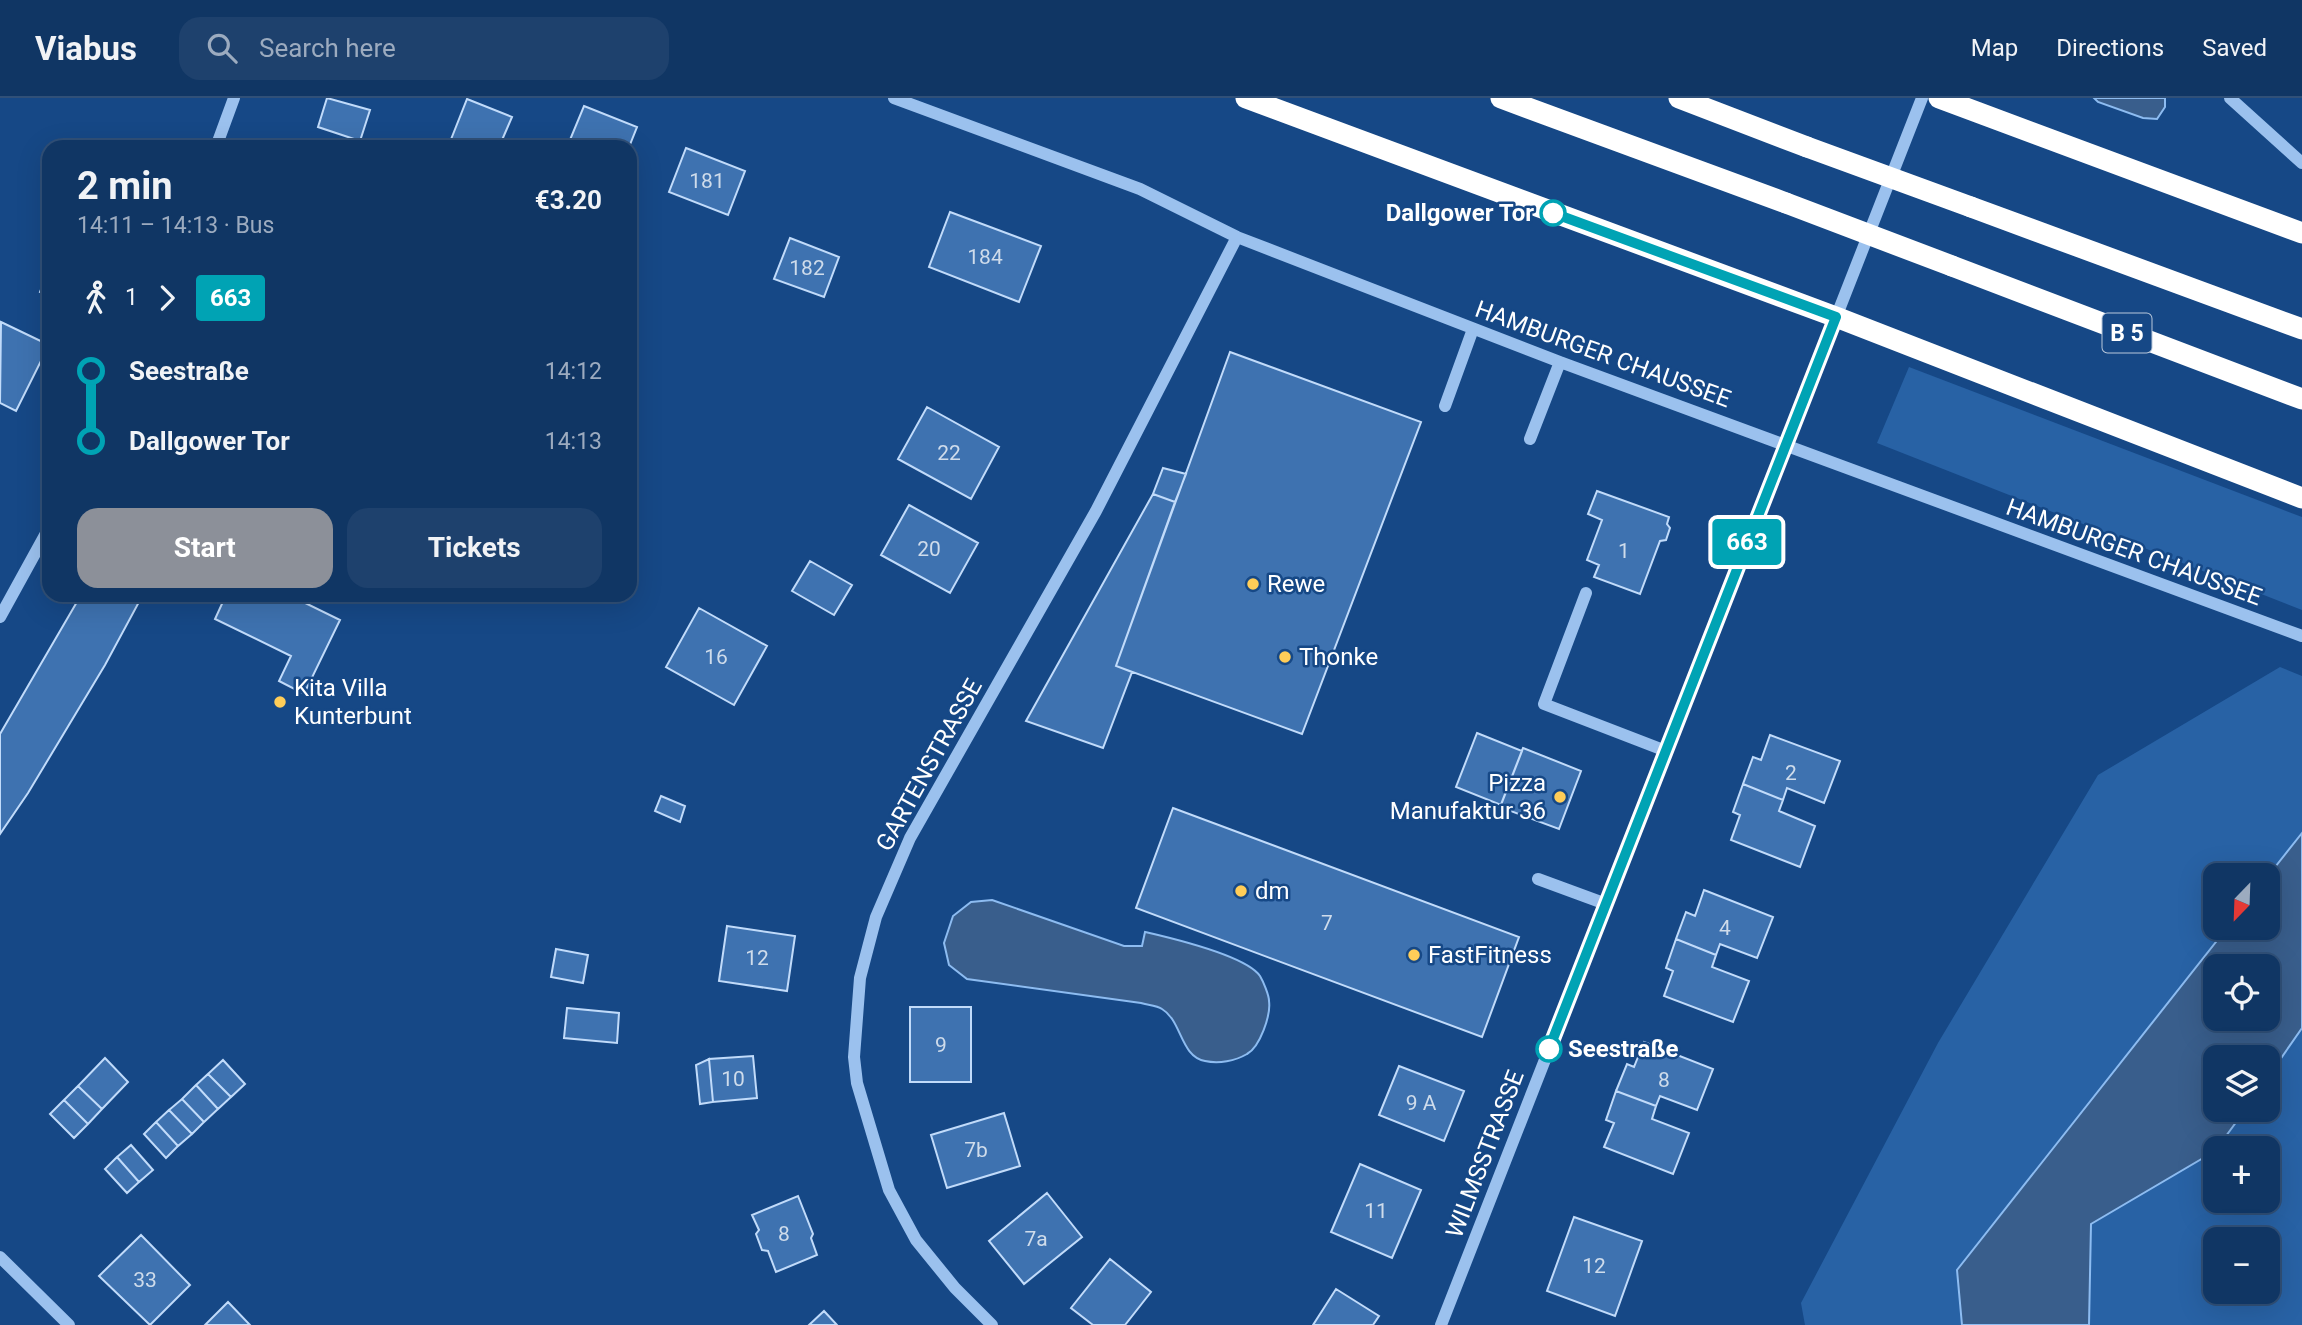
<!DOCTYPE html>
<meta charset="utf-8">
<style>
:root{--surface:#103664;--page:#1e416d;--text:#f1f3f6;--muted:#9cabbf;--line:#305078;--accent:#8c9099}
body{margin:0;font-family:Roboto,sans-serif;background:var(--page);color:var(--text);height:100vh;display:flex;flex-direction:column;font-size:26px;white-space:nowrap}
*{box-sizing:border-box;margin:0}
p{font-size:23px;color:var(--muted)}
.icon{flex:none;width:38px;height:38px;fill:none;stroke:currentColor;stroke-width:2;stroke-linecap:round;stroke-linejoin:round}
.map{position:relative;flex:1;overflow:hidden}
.drawer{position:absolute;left:42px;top:42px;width:595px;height:462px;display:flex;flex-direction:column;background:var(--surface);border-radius:21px;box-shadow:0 7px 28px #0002,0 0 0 2px var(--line)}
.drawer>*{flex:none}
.badge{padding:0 14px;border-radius:5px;font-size:24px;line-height:46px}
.needle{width:46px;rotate:203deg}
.tools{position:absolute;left:2203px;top:765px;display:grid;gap:14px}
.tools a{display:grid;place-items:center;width:77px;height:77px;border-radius:14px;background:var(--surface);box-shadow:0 7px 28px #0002,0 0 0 2px var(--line);font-size:35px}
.map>.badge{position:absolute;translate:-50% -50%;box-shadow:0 0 0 4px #fff}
.legs{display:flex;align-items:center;gap:10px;height:77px;padding:0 35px;font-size:23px}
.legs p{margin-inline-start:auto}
.summary{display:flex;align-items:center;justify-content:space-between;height:119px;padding:0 35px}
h1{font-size:38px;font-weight:700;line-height:52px}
.cta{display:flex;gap:14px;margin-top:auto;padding:14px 35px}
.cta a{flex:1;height:80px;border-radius:21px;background:var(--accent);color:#fff;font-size:28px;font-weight:700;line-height:80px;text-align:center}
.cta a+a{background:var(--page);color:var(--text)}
ul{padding:0 35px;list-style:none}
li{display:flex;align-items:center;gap:24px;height:70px;font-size:26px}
li i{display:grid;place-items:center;width:10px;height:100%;margin:0 9px;background:currentColor}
li i::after{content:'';width:18px;height:18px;margin:-9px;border:5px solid;border-radius:50%;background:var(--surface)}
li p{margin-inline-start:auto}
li:first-child i{background:linear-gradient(#0000 50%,currentColor 0)}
li:last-child i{background:linear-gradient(currentColor 50%,#0000 0)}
header{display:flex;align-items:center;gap:42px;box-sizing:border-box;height:98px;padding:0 35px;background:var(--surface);border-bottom:2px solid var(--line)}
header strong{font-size:33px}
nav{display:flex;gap:38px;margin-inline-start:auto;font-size:24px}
.search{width:490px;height:63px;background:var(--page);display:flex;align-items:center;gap:18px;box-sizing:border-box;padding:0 24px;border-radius:21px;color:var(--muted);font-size:26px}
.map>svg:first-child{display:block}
.green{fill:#2862a5;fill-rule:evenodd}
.water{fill:#395e8c;stroke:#8dbcf1;stroke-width:2;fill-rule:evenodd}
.building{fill:#3e72b0;stroke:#c1dbfa;stroke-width:2}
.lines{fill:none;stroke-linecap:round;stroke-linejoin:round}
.minor{stroke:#9bc1ee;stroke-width:12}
.highway{stroke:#fff;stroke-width:21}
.highway-bridge{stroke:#fff;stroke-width:21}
.line-1-casing{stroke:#fff;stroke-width:16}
.line-1{stroke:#00a3b4;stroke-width:10}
.stop-1-dot{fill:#fff;stroke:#00a3b4;stroke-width:3.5}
.poi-dot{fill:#ffcd58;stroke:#164886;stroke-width:2.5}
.labels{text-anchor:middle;stroke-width:5;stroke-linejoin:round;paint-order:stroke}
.number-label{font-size:21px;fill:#cfdceb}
.shield{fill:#164886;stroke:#b9c8db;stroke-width:2}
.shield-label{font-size:23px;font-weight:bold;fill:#fff}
.stop-label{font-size:24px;font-weight:bold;fill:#fff;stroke:#164886;text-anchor:end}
.street-label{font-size:24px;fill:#fff;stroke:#164886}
.poi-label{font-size:24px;fill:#fff;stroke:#164886;text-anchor:start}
</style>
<header>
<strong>Viabus</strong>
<div class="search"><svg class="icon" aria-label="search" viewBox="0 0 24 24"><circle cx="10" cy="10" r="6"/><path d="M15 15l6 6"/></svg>Search here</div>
<nav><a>Map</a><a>Directions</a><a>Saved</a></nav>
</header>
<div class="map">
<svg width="2302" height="1227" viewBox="0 0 2302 1227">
<rect width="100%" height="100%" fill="#164886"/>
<path class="green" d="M1909,269l393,150v93l-425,-167z
M2280,569l22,9v157l-34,43 -52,-1v53h11l-270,342 5,55h-157l-4,-22 137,-260 160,-268z
M2302,930v297h-213l2,-101 124,-73 1,49h52v-52h-50l27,-38h23v-33zM2216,1141h52v53h-52z"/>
<path class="water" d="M2094,0h71v9l-8,12 -14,-1 -45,-16z
M2302,735v195l-34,49v-20h-52v53h29l-30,41 -124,73 -2,101h-127l-5,-55 270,-342h41v-52zM2216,868h52v52h-52z
M992,802l132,46h18l3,-14c26,6 100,23 115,44 3,5 9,19 9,25 2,14 -9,46 -22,53 -12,7 -28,10 -42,7 -25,-5 -23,-40 -43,-52 -5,-4 -15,-4 -21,-6l-174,-24 -18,-14 -5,-22 9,-27 18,-14z"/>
<path class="building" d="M327,0l43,12 -10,31 -42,-14z
M467,1l45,18 -13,30h-51z
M584,8l53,21 -8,20h-62z
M686,50l59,23 -17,44 -59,-23z
M950,114l91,34 -22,56 -90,-35z
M790,140l49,19 -15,40 -50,-18z
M49,172v26l-9,-4z
M1,224l48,23 -33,66 -16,-8z
M1230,254l191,70 -119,312 -186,-68z
M927,309l72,40 -28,52 -73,-40z
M1163,370l23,6 -11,28 -22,-8z
M1597,393l72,26 -2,7 3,4 -4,12 -6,1 -20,53 -46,-17 5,-12 -12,-5 15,-40 -14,-6z
M1153,396l22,8 -59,164 16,6 -29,76 -77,-27z
M909,407l69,38 -28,50 -69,-38z
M810,463l42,24 -18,30 -42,-24z
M81,497h45l13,7 -34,63 -77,128 -28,41v-100z
M226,497h63l51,25 -36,74 -25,-13 12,-25 -76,-37z
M699,510l68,38 -33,59 -68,-38z
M1477,635l45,18 -21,54 -45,-18z
M1770,637l70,26 -16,42 -37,-15 -4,12 -40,-16 10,-27 8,3z
M1523,650l58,23 -22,58 -59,-22z
M1743,686l40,16 -4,11 36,15 -15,41 -69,-27 9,-25 -7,-3z
M661,698l24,10 -5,16 -25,-11z
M1173,710l346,129 -37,100 -346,-129z
M1704,792l69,27 -16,41 -37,-14 -4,11 -40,-16 10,-27 9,4z
M727,828l68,10 -8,55 -68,-10z
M1676,841l40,16 -4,12 37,14 -16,41 -69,-26 9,-25 -7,-3z
M556,851l32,6 -5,28 -32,-6z
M910,909h61v75h-61z
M567,910l52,5 -2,30 -53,-5z
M1644,944l69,27 -16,41 -37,-14 -4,10 -40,-15 11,-27 7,3z
M753,958l4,42 -44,4 -4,-43z
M105,960l23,24 -26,27 -24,-23z
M709,961l4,43 -13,2 -4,-39z
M223,962l22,24 -14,13 -23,-23z
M1399,968l65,25 -20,50 -65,-26z
M208,976l23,23 -13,12 -22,-24z
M196,987l22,24 -14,13 -22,-23z
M78,988l24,23 -14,15 -24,-24z
M1616,993l40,15 -4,13 37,14 -16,41 -69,-27 10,-24 -8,-3z
M182,1001l22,23 -12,12 -23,-24z
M64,1002l24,24 -14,14 -24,-24z
M169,1012l23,24 -14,12 -22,-24z
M1004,1015l16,53 -73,22 -16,-53z
M156,1024l22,24 -12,12 -22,-24z
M131,1047l22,25 -14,12 -22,-25z
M117,1059l22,25 -12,11 -22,-24z
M1360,1066l61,26 -29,68 -61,-26z
M1047,1095l35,44 -58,47 -35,-43z
M798,1098l15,38 -2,4 6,17 -41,17 -8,-21 -6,-1 -6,-16 3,-4 -7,-15z
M1574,1119l68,24 -27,75 -68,-25z
M141,1137l49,50 -40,40 -51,-49z
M1110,1161l41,33 -26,33h-32l-22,-17z
M1336,1191l43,27 -6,9h-60z
M228,1204l22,23h-45z
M824,1213l13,14h-28z"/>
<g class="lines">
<path class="minor" d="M894,0l246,91 97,48 323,125 742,274
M2230,0l72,65
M216,49l18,-49
M1445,308l28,-77
M1530,341l30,-77
M1586,495l-42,111 122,47
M0,519l49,-89
M1538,781l68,25
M0,1159l69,68
M992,1227l-37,-37 -39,-48 -27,-50 -32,-107 -3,-26 6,-79 16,-61 34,-79 186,-327 141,-274
M1441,1227l481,-1227"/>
<path class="highway" d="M1246,0l590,219 466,181
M1501,0l285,105
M1679,0l128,49
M1939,0l363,135
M1971,109l331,122
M1952,168l350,133"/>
<path class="highway-bridge" d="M1807,49l164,60
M1786,105l166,63"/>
</g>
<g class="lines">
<g class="line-1-casing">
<path id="line-1" d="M1549,951l287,-732 -283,-104"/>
</g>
<use href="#line-1" class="line-1"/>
</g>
<g class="stop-1-dot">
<circle cx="1553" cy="115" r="12"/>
<circle cx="1549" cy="951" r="12"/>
</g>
<g class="poi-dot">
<circle cx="1253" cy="486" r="7"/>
<circle cx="1285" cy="559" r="7"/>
<circle cx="280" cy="604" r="7"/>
<circle cx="1560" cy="699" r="7"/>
<circle cx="1241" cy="793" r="7"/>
<circle cx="1414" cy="857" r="7"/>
</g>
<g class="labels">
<g class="number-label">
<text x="707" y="90">181</text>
<text x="985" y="166">184</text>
<text x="807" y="177">182</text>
<text x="949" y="362">22</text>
<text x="929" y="458">20</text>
<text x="1624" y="460">1</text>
<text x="716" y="566">16</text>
<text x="1791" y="682">2</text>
<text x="1327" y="832">7</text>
<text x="1725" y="837">4</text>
<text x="757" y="867">12</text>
<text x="941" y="954">9</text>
<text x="733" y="988">10</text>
<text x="1664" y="989">8</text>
<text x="1421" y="1012">9 A</text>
<text x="976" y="1059">7b</text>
<text x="1376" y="1120">11</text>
<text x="784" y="1143">8</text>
<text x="1036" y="1148">7a</text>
<text x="1594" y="1175">12</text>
<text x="145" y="1189">33</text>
</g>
<rect class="shield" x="2102.5" y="215.5" width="49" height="39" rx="5"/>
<g class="shield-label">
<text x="2127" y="243">B 5</text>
</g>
<g class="stop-label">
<text x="1534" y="123">Dallgower Tor</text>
<text x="1568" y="959" text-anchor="start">Seestraße</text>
</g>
<g class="street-label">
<text transform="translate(1603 256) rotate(20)" y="8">HAMBURGER CHAUSSEE</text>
<text transform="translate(2134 454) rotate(20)" y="8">HAMBURGER CHAUSSEE</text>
<text transform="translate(929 667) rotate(-61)" y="8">GARTENSTRASSE</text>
<text transform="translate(1485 1056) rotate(-69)" y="8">WILMSSTRASSE</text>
</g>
<g class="poi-label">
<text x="1267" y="494">Rewe</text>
<text x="1299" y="567">Thonke</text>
<text x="294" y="598">Kita Villa<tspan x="294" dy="28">Kunterbunt</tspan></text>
<text x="1546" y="693" text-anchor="end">Pizza<tspan x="1546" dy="28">Manufaktur 36</tspan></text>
<text x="1255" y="801">dm</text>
<text x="1428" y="865">FastFitness</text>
</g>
</g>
</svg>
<div class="tools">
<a><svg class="needle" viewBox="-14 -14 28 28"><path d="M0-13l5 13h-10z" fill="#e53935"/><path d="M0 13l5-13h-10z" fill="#9cabbf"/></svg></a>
<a><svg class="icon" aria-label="locate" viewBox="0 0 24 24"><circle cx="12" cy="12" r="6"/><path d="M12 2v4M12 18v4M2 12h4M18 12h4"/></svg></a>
<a><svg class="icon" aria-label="layers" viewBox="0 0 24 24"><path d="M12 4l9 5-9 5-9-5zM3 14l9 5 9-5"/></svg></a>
<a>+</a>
<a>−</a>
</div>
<b class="badge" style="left:1747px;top:444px;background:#00a3b4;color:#fff">663</b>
<section class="drawer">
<div class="summary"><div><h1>2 min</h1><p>14:11 – 14:13 · Bus</p></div><b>€3.20</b></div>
<div class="legs"><svg class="icon" aria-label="walk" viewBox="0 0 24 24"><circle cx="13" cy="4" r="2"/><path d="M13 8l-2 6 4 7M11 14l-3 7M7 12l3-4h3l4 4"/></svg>1<svg class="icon" aria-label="forward" viewBox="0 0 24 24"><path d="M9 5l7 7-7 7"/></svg><b class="badge" style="background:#00a3b4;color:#fff">663</b></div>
<ul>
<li><i style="color:#00a3b4"></i><b>Seestraße</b><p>14:12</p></li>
<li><i style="color:#00a3b4"></i><b>Dallgower Tor</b><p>14:13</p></li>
</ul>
<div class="cta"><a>Start</a><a>Tickets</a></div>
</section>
</div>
